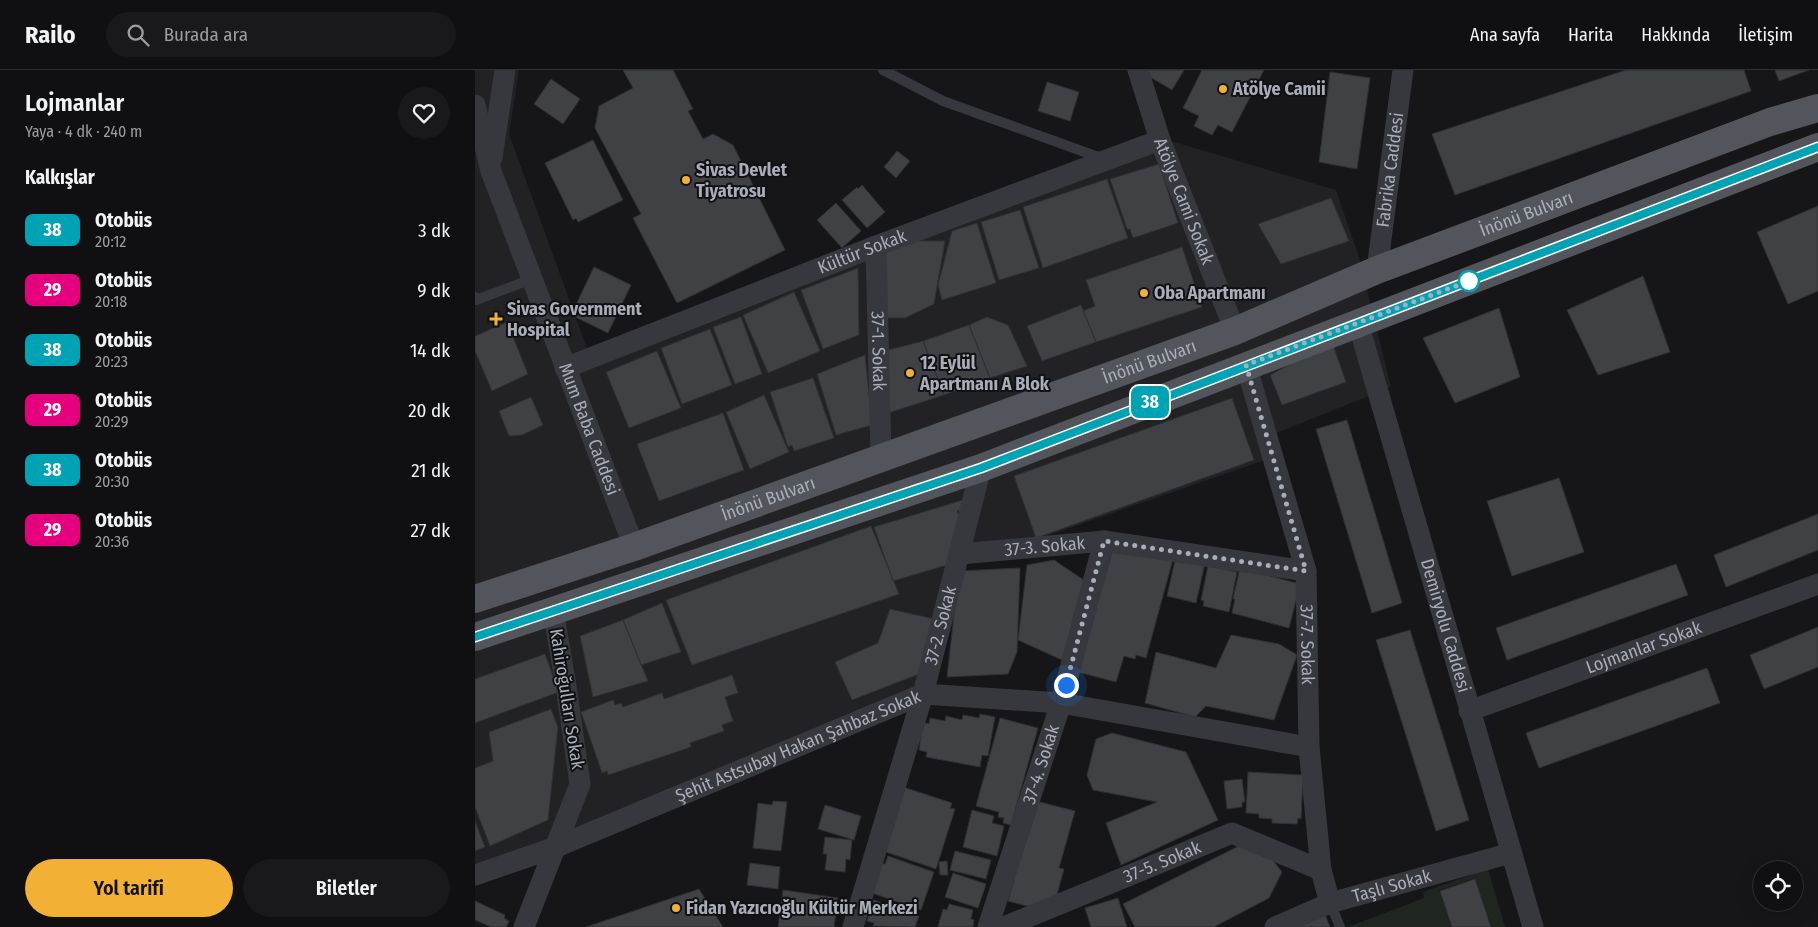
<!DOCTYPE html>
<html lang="tr">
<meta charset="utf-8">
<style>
:root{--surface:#101012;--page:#19191b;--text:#f1f3f6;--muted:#9c9d9f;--line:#303032;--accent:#f2b134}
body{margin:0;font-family:"Fira Sans Condensed",sans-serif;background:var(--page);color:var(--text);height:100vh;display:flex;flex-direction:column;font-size:19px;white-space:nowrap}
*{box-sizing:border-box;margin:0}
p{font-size:16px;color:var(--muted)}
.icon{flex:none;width:28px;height:28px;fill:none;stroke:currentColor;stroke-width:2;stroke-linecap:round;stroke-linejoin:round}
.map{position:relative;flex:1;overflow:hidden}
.drawer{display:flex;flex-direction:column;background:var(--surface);width:475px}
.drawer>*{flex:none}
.badge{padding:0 10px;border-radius:8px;font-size:18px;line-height:32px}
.buttons{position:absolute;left:1278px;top:791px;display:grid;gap:10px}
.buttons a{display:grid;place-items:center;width:50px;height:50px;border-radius:50%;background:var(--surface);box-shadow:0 5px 20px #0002,0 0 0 1px var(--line);font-size:25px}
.you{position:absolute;width:25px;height:25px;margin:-12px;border:4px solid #fff;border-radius:50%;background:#1a73e8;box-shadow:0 0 0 8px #1a73e833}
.map>.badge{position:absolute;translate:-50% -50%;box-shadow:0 0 0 2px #fff}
h2{padding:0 25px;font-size:19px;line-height:45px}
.round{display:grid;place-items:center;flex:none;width:52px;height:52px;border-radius:26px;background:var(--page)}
.headline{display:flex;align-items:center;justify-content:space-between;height:85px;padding:0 25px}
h1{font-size:24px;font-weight:600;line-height:38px}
.button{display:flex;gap:10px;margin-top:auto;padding:10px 25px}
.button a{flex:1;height:58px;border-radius:30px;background:var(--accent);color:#111;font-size:20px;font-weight:600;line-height:58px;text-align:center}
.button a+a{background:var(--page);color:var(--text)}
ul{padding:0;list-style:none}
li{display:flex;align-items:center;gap:15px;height:60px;padding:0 25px}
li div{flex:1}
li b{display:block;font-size:19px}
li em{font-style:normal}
li .badge{min-width:55px;font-weight:700;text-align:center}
header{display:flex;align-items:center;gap:30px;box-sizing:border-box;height:70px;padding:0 25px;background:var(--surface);border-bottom:1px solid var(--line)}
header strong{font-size:24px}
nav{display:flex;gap:28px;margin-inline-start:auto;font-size:18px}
.search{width:350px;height:45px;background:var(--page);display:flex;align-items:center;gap:12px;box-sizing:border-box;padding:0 18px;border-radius:28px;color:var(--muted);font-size:19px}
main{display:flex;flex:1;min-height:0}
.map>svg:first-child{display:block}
.built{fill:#222225}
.green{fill:#1e261f}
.building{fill:#404145;stroke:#303034}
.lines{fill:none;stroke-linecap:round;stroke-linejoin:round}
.service{stroke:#37383d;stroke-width:10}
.minor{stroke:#37383d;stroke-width:21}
.primary{stroke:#53555c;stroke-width:28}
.line-casing{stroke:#fff;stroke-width:11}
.line{stroke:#00a3b4;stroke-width:8}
.walk{stroke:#a8adb8;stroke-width:5;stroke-dasharray:0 9}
.poi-dot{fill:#f2b134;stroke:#111113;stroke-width:2}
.stop-dot{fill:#fff;stroke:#00a3b4;stroke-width:2.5}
.labels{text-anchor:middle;stroke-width:4;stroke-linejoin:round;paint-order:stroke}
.poi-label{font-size:18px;font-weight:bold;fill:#a8adb8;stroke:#111113;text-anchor:start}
.street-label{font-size:18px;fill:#a8adb8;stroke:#111113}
</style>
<header>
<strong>Railo</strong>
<div class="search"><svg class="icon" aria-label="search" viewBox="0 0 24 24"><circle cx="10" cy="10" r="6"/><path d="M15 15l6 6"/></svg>Burada ara</div>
<nav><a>Ana sayfa</a><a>Harita</a><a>Hakkında</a><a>İletişim</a></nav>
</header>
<main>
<section class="drawer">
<div class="headline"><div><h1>Lojmanlar</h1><p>Yaya · 4 dk · 240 m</p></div><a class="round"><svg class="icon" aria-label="heart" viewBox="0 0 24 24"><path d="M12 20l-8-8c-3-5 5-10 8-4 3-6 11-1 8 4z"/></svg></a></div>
<h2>Kalkışlar</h2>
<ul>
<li><span class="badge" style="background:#00a3b4;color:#fff">38</span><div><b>Otobüs</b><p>20:12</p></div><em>3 dk</em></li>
<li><span class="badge" style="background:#e6007e;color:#fff">29</span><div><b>Otobüs</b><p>20:18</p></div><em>9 dk</em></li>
<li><span class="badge" style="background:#00a3b4;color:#fff">38</span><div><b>Otobüs</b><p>20:23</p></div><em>14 dk</em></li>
<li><span class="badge" style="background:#e6007e;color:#fff">29</span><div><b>Otobüs</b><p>20:29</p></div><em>20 dk</em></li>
<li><span class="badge" style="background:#00a3b4;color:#fff">38</span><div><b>Otobüs</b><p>20:30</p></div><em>21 dk</em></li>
<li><span class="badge" style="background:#e6007e;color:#fff">29</span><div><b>Otobüs</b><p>20:36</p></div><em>27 dk</em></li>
</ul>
<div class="button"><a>Yol tarifi</a><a>Biletler</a></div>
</section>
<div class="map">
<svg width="1343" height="857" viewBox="0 0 1343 857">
<rect width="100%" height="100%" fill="#161618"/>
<path class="built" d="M0,0h44l-10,64 83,228 569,-224 175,52 23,67 32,130 -117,47 8,20 -244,85 -76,12 -39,140 -448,178z"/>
<path class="green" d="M1013,799l17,58h-13l-17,-49 -36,12 13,37h-104l76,-29 -1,-6z"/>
<path class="building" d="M148,0h50l20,39 -5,2 15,28 10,-5 20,11 52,105 -108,53 -44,-85 8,-4 -46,-86 4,-22 34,-18z
M672,0h37l-12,20 -27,-16z
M727,0h62l-32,62 -14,-7 -6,10 -18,-9 5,-10 -16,-8z
M1151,0h118l7,21 -296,104 -23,-61z
M1300,0h34l-30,11z
M855,2l40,6 -13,91 -38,-7z
M76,9l29,20 -17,25 -29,-20z
M572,12l32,10 -9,29 -32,-10z
M118,70l30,60 -45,22 -2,-4 -3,2 -28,-57z
M422,81l13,10 -14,17 -12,-11z
M684,94l19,59 -45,15 -3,-9h-3l-17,-50z
M632,109l21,59 -85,30 -20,-61z
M387,115l23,27 -18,16 -25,-28 15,-13 1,2z
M856,128l18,43 -68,23 -23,-40z
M361,133l25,28 -19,17 -25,-28z
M1343,136v85l-30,13 -31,-72z
M545,140l19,58 -40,12 -18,-58z
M502,153l19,60 -54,17 -4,-15 14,-54z
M440,171h30l-11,63 -29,14h-26l-1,-63z
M707,177l20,60 -106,35 -13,-31 12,-5 -9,-26z
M119,197l37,18 -23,48 -37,-18z
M383,198l1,67 -36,14 -22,-59z
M1168,206l27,76 -72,23 -31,-65z
M319,222l26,59 -52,22 -25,-58z
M606,235l15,37 -54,19 -15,-35z
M1024,238l21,69 -65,26 -32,-65z
M266,247l21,57 -27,10 -22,-57z
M512,247l21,8 19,41 -37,12 -21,-53z
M32,252l21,52 -36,17 -17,-40v-15z
M494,255l21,53 -46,17 -21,-54z
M235,259l22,56 -50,19 -21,-56z
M448,271l21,54 -59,19v-63z
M857,272l14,40 -64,23 -12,-30z
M182,281l24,57 -52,20 -23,-56z
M390,285l7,70 -36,10 -19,-61z
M338,308l21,60 -40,13 -2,-6 -4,2 -18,-55z
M289,325l25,57 -39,17 -24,-57z
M56,327l12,28 -21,10 -13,1 -10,-25z
M757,328l22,62 -218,78 -22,-62z
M248,343l21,57 -85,31 -22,-57z
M872,350l55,183 -30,10 -56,-184z
M1084,408l25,74 -72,24 -25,-75z
M491,429v9l-9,3 5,9 -5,42 -64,19 -19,-54z
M1343,444v36l-92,37 -12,-32z
M396,456l28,68 -207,71 -26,-65z
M637,482l61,7 -27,99 -10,-3 -1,4 -11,-3 -8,26 -38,-10z
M701,486l29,7 -9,40 -29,-7z
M579,490l37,25 -29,75 -44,-20 9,-75z
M766,493l18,10 41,11 -11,44 -57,-15 3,-14h-2z
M1201,494l12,31 -181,65 -11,-32z
M733,496l29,6 -8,40 -26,-6 1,-5 -3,-1z
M545,498l-3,84 -9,22 -61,3 12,-106z
M187,533l19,49 -40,13 -18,-45z
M415,539l44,10 -15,55 -67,26 -17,-38 43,-19z
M148,550l25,61 -55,16 -13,-61z
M1343,557v40l-54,22 -14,-34z
M935,560l59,190 -33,11 -60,-191z
M756,565l48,9 18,11 -23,65 -68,-14 -11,11 -50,-14 11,-51 60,16z
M70,584l14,38 -84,31v-44z
M1232,598l13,35 -181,65 -13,-35z
M257,605l6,18 -13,4 8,24 -11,4 2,6 -34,12 1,4 -83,28 -1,-4 -5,2 -21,-61 32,-12 2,5 6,-2 2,4 39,-14 2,6z
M76,639l7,18 -10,93 -58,26 -15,-39v-39l18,-7 -4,-29z
M505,644l15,3 -7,39 -6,-1 -2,12 -54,-10 1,-5 -8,-2 4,-27 6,1 1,-6 15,3 1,-5 16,4 1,-5 16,3z
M525,648l38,10 -27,97 -8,-2 1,-5 -6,-1 1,-5 -23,-6z
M637,663l74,19 32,68 -97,45 -15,-42 51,-21 -64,-12 -6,-15 9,-36z
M773,702l55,3 -2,44 -3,-1 -1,6 -25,-1v-4l-13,-1v-4l-13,-1z
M767,709l3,23h-3v5l-15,2 -3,-28z
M425,716l52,17 -2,5 5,1 -19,60 -56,-19z
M298,731l14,1 -6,49 -28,-3 5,-45 14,2z
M561,731l39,10 -16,57 5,1 -8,29 -14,12 -34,-9z
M350,735l36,11 -7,24 -36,-11z
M497,740l22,6 -2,7 12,3 -7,30 -34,-9z
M0,751l10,26 -10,4z
M350,767l27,3 -2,20 -4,-1 -1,13 -20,-2 2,-16h-4z
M766,775l26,8 15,19 -13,26 -55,29h-79l-12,-23z
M480,781l36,9 -5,19 -36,-9z
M413,786l46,16 -13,38 -49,-17 10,-29h3z
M472,791l1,14h-8l-1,-13z
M275,793l30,4 -2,22 -31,-4z
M478,803l33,11 -8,24 -33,-11z
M1000,809l16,48h-39l-12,-36z
M224,819l24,38h-137z
M308,820l55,8 -4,29h-56z
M643,828l9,29h-36l-6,-19z
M399,830l45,16 -4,11 -42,-1 1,-3 -7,-2z
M0,831l30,14 -1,3 5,3 -3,6h-15l-16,-7z
M474,834l24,6 -2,9 3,1 -1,7h-35l5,-18 4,1z
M849,842l6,15h-42z"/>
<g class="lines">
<path class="service" d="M408,0l60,31 161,58
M0,227l1,3 56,-21
M855,833l10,24"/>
<g class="minor">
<path id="s1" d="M663,0l22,70 75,191"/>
<path id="s2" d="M0,35l16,66 143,376"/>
<path d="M17,88l13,-88"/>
<path id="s3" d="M401,176l5,211"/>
<path id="s4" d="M902,200l26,-200"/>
<path id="s5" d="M883,253l175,604"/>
<path id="s6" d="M771,295l60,206 3,176 12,123 9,33"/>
<path id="s7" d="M90,298l311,-122 284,-106"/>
<path id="s8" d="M485,484l144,-13 202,30"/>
<path id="s9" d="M994,641l349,-127"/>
<path id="s10" d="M0,805l81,-28 367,-153 138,9 248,44"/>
<path d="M49,857l56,-143 -14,-98 -13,-76"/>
<path id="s11" d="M378,857l70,-233 58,-226"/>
<path id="s12" d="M513,857l73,-224 43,-162"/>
<path id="s13" d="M529,857l228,-94 89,37"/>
<path id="s14" d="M800,857l55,-24 181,-50"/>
</g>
<g class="primary">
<path id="s15" d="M0,529l159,-52 601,-216 142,-61 393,-148 48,-14"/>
<path d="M0,567l506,-169 837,-321"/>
</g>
</g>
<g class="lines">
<g class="line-casing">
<path id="line" d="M0,567l506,-169 837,-321"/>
</g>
<use href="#line" class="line"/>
<path class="walk" d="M591,615l38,-144 202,30 -60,-206 223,-84"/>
</g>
<g class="poi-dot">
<circle cx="748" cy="19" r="5"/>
<circle cx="211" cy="110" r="5"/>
<circle cx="669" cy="223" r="5"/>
<path d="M18.5 241.5h5v5h5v5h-5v5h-5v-5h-5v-5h5z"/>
<circle cx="435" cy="303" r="5"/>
<circle cx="201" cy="838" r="5"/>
</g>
<circle class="stop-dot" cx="994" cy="211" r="10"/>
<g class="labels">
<g class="poi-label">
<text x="758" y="25">Atölye Camii</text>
<text x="221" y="106">Sivas Devlet<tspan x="221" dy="21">Tiyatrosu</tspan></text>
<text x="679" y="229">Oba Apartmanı</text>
<text x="32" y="245">Sivas Government<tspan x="32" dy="21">Hospital</tspan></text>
<text x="445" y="299">12 Eylül<tspan x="445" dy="21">Apartmanı A Blok</tspan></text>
<text x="211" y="844">Fidan Yazıcıoğlu Kültür Merkezi</text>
</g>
<g class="street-label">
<text dy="6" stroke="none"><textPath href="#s4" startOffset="101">Fabrika Caddesi</textPath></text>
<text dy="6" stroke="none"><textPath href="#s1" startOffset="139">Atölye Cami Sokak</textPath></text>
<text dy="6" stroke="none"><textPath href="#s15" startOffset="1120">İnönü Bulvarı</textPath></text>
<text dy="6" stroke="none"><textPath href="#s7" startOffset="319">Kültür Sokak</textPath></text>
<text dy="6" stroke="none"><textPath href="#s3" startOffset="105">37-1. Sokak</textPath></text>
<text dy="6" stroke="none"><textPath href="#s15" startOffset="715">İnönü Bulvarı</textPath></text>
<text dy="6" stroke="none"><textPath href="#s2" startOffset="344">Mum Baba Caddesi</textPath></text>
<text dy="6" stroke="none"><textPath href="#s15" startOffset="310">İnönü Bulvarı</textPath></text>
<text dy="6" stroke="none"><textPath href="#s8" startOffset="85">37-3. Sokak</textPath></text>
<text dy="6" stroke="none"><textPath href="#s5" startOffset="315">Demiryolu Caddesi</textPath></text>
<text dy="6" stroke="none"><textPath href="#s11" startOffset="314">37-2. Sokak</textPath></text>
<text dy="6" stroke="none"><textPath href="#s6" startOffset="288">37-7. Sokak</textPath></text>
<text dy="6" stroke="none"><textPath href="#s9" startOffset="186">Lojmanlar Sokak</textPath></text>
<text transform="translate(92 629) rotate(81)" y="6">Kahiroğulları Sokak</text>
<text dy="6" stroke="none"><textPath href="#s10" startOffset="348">Şehit Astsubay Hakan Şahbaz Sokak</textPath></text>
<text dy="6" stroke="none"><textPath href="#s12" startOffset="171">37-4. Sokak</textPath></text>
<text dy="6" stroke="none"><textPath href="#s13" startOffset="171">37-5. Sokak</textPath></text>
<text dy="6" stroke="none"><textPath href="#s14" startOffset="124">Taşlı Sokak</textPath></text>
</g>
</g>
</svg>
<div class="buttons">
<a><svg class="icon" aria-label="locate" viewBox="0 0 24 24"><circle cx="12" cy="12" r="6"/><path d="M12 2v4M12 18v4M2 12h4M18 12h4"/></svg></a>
</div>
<div class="you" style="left:591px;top:615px"></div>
<b class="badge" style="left:675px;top:332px;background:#00a3b4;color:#fff">38</b>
</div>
</main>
